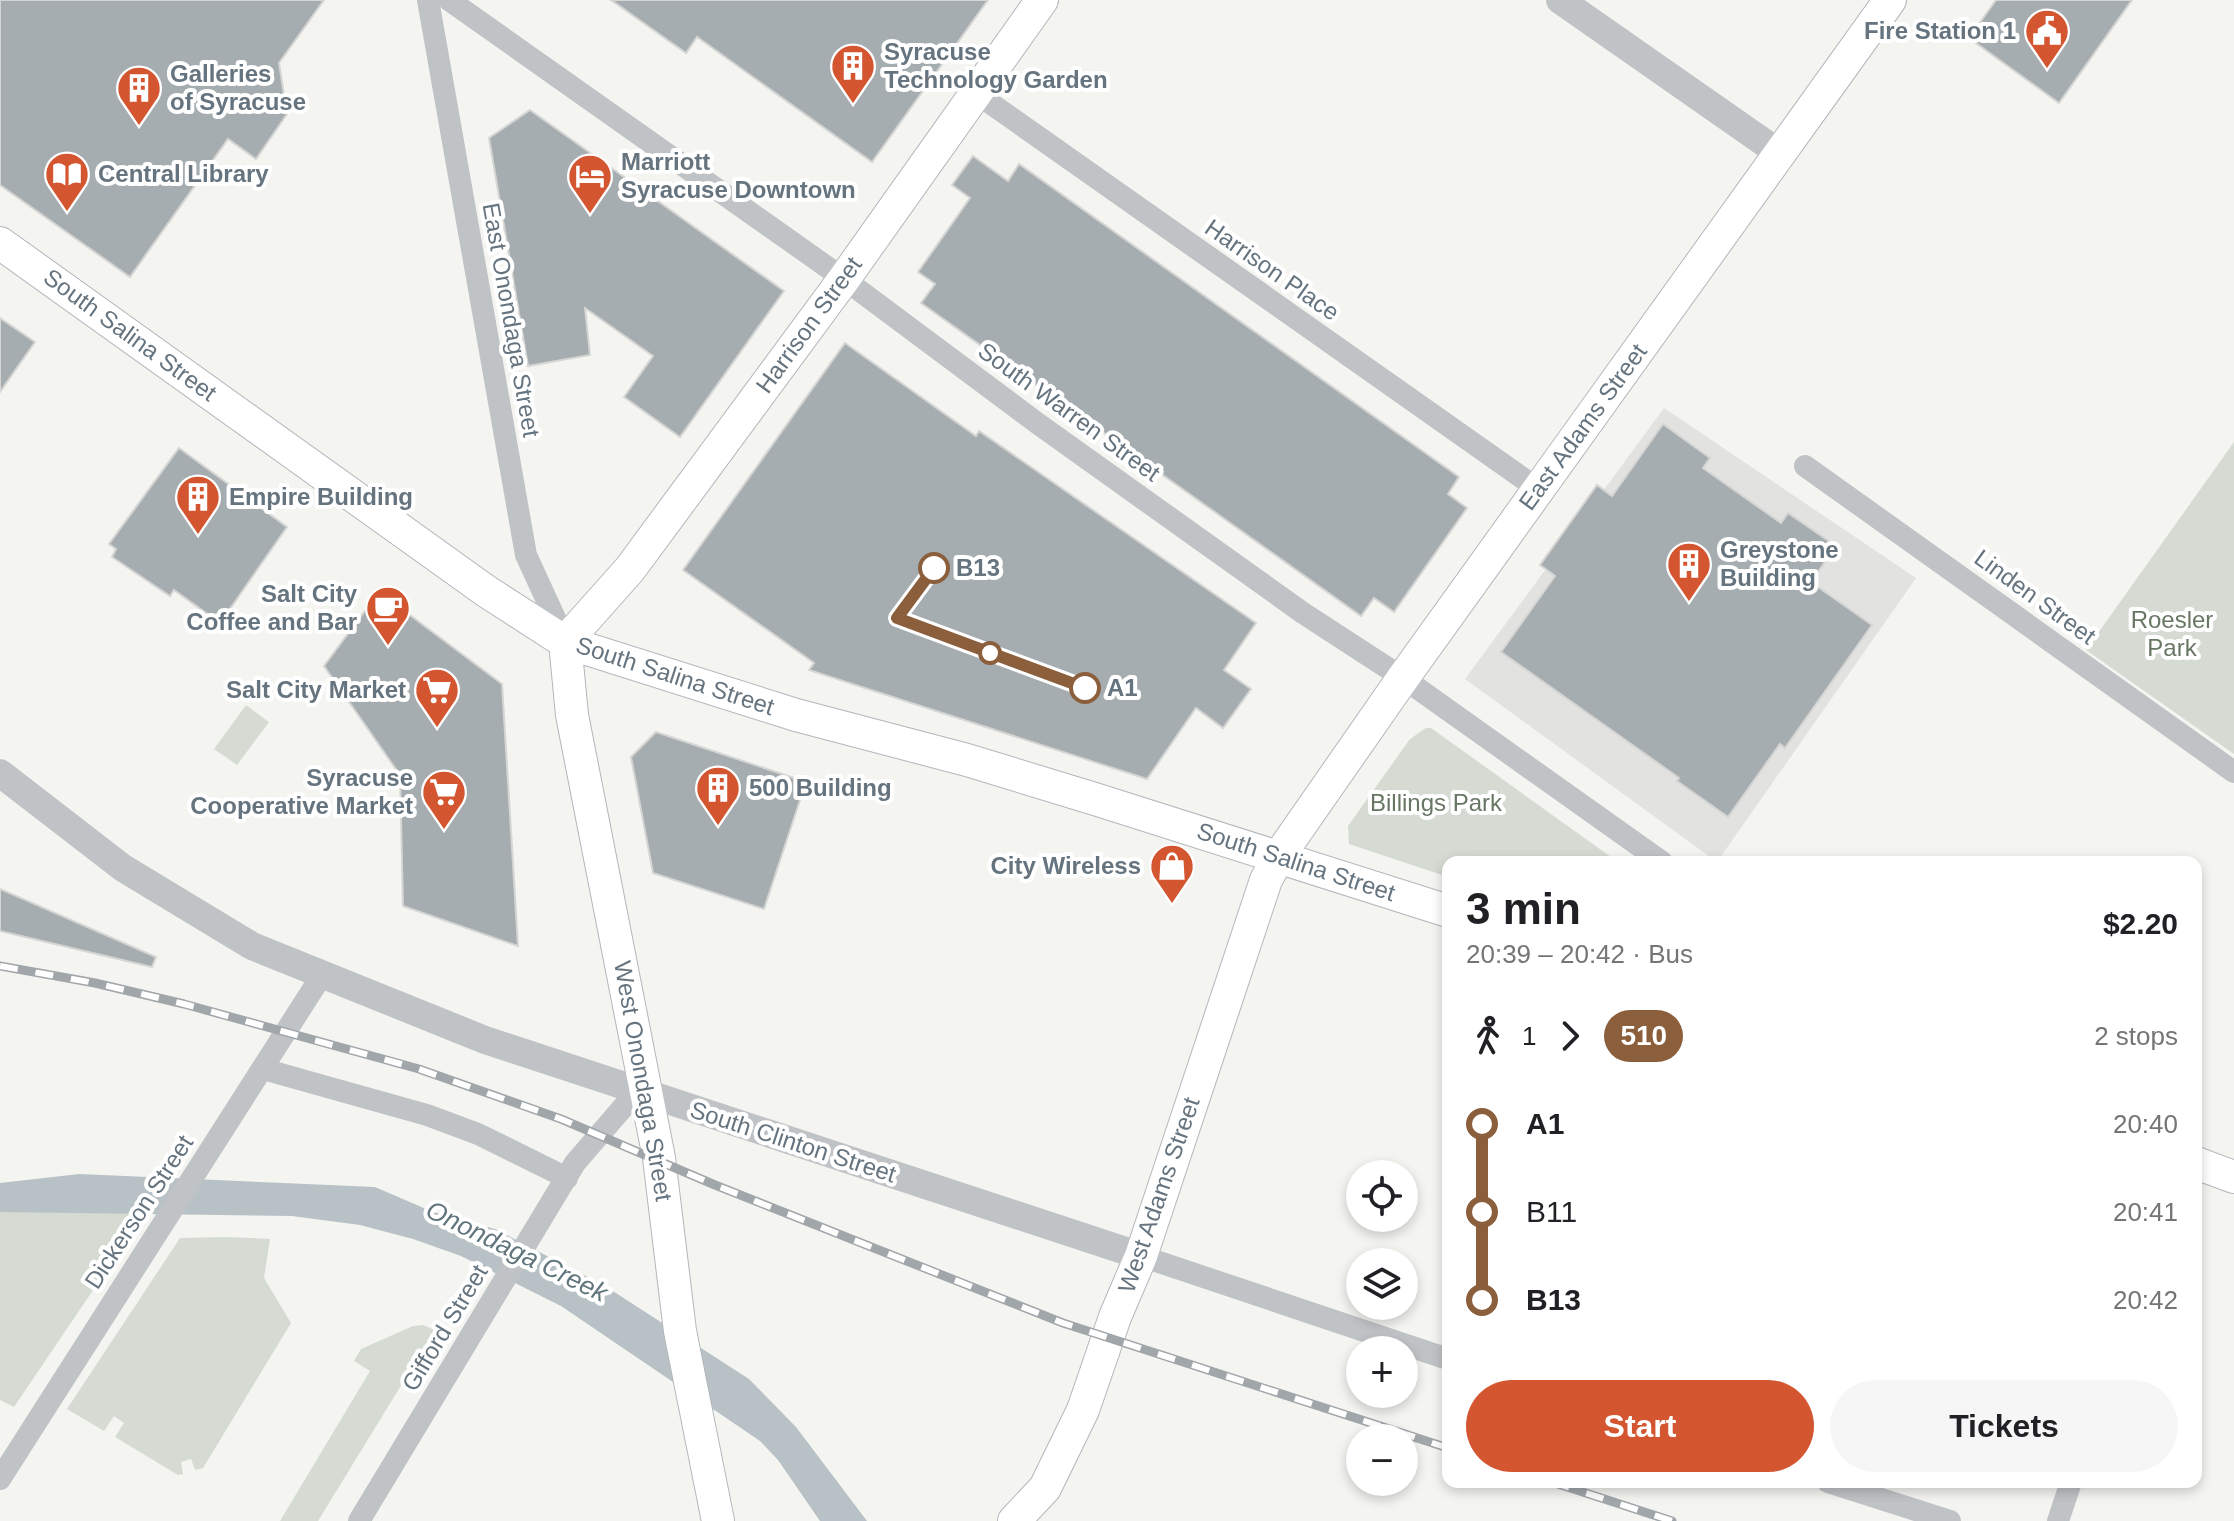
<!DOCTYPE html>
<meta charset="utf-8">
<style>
:root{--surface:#fff;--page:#f6f6f6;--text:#202124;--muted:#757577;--accent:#d45631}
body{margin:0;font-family:Helvetica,sans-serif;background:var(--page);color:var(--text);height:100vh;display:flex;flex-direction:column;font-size:30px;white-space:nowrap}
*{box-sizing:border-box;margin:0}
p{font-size:26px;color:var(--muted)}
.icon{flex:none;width:44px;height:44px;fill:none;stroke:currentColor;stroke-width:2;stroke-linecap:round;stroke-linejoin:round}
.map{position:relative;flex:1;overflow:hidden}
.drawer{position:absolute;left:1442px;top:856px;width:760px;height:632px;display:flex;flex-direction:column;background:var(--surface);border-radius:16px;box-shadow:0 4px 12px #0003}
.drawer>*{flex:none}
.badge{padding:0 16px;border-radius:26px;font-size:28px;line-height:52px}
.fabs{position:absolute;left:1346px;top:1160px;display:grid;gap:16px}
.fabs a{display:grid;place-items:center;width:72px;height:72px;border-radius:50%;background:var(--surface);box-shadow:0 4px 12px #0003;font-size:40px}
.map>.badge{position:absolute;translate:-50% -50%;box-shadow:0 0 0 4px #fff}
.legs{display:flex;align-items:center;gap:12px;height:88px;padding:0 24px;font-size:26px}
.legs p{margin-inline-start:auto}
.headline{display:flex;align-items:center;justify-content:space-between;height:136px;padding:0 24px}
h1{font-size:44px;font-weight:700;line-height:60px}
.button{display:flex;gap:16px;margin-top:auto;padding:16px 24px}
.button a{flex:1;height:92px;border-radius:48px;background:var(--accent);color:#fff;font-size:32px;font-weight:700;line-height:92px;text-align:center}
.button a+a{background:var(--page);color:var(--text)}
ul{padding:0 24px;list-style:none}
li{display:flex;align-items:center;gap:28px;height:88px;font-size:30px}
li i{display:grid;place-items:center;width:12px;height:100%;margin:0 10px;background:currentColor}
li i::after{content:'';width:20px;height:20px;margin:-10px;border:6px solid;border-radius:50%;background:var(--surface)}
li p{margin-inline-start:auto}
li:first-child i{background:linear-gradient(#0000 50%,currentColor 0)}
li:last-child i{background:linear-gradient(currentColor 50%,#0000 0)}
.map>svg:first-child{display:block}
.built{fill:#e2e3e1}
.green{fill:#d5dbd2}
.water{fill:#b8c2c6}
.building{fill:#a6adb1;stroke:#d5d5d3;stroke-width:2}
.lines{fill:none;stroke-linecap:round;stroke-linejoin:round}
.secondary-casing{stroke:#b2b7ba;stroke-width:34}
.minor{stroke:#c0c3c6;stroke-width:22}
.tertiary{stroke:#c0c3c6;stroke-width:28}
.secondary{stroke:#fff;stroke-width:32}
.rail-casing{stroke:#a1a6aa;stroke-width:9}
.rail{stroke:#fff;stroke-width:6;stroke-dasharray:18;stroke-linecap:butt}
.line-1-casing{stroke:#fff;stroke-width:18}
.line-1{stroke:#8b5e3c;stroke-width:12}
.stop-1-dot{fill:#fff;stroke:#8b5e3c;stroke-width:4}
.labels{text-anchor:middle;stroke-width:8;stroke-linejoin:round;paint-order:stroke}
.poi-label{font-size:24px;font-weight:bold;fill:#66747f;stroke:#fff;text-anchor:start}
.street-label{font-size:24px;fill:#66747f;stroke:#fff}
.stop-label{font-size:24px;font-weight:bold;fill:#66747f;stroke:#fff;text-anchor:start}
.park-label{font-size:24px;fill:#687764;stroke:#fff}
.water-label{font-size:26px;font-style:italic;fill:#61757d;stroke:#fff}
</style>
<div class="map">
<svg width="2234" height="1521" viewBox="0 0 2234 1521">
<rect width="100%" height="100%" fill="#f4f4f1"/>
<path class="built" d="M1664,408l252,170 -199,284 -252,-183z"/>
<path class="green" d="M2234,442v312l-148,-104z
M246,705l23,17 -32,43 -23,-16z
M1426,728h5l187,134h-170v15l-99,-33 -1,-18 62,-87z
M19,1210l123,3 -34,55 -94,139 -14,-7v-188z
M226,1237l44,2 -6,39 27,45 -88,145 -8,2 -4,-11 -10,3 2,12 -5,1 -63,-38 9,-14 -10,-7 -10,15 -37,-22 113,-171z
M423,1325l12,5 -117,191h-38l90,-150 -16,-10 7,-12 52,-23z"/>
<path class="water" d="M79,1174l296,13 58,25 62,17 110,57 144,93 47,48 71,94h-47l-42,-61 -18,-19 -199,-135 -100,-50 -48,-17 -53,-14 -68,-9 -292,-4v-29z"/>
<path class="building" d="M0,0h324l-45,63 8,51 -31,45 -28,-20 -98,138 -130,-92z
M611,0h377l-116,162 -175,-125 -11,16z
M1996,0h136l-73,103 -90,-65z
M530,110l254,181 -104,146 -56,-40 29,-41 -68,-48 5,47 -62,11 -39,-228z
M973,156l35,25 11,-17 440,313 -11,17 19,14 -73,104 -20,-14 -13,18 -440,-313 14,-19 -17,-12 52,-74 -18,-13z
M0,318l35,24 -35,50z
M845,343l131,93 3,-5 277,192 -32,47 27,19 -28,39 -27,-20 -49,71 -338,-109 5,-7 -131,-93z
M1663,424l47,34 -7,10 78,55 7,-10 48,33 -25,36 61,43 -87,123 -5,-4 -52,73 -51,-36 2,-3 -178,-126 54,-76 -15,-11 57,-80 15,11z
M179,448l108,79 -67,96 -46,-33 -4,6 -58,-39 4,-8 -7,-5z
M379,592l123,92 16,262 -115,-40 -3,-131 -76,-109z
M656,732l150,50 -42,127 -111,-36 -22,-116z
M0,889l156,68 -4,10 -152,-36z"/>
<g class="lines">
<g class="secondary-casing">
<path id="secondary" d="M0,243l486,348 79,51 231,73 171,45 131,40 350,111
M565,642l7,73 87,443 21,173 38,190
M565,642l65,-73 214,-290 198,-279
M2196,1163l38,14
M1014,1521l31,-33 38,-78 32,-93 26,-61 125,-376 13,-24 124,-178 487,-678"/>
</g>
<path class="minor" d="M428,0l98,555 39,85
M449,0l395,279 193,144 266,190 100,65 259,184
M976,93l562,396
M1805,466l429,306
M263,1069l164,46 51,19 89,44
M1141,1256l307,103
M0,1479l322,-504
M1828,1482l122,39
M359,1521l216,-358 63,-73
M2058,1521l13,-39"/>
<path class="tertiary" d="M1560,0l219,153
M0,773l123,95 129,78 233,94 656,216"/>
<use href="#secondary" class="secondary"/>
<g class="rail-casing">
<path id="rail" d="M0,966l95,17 89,21 235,65 142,50 154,66 348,138 385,125
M1552,1482l120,39"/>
</g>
<use href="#rail" class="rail"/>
</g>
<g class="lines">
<g class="line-1-casing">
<path id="line-1" d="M934,568l-37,50 188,70"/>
</g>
<use href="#line-1" class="line-1"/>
</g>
<defs>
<g id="civic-pin" transform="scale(2.3)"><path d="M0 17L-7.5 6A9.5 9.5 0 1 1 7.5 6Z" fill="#d45631" stroke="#fff"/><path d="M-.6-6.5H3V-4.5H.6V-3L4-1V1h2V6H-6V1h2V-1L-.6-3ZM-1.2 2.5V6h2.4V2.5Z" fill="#fff"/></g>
<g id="building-pin" transform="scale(2.3)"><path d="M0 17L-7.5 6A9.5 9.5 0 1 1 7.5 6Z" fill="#d45631" stroke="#fff"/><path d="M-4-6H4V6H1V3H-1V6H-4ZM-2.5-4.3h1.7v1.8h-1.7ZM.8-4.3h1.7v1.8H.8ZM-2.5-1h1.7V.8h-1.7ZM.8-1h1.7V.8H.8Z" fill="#fff"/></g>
<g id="library-pin" transform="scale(2.3)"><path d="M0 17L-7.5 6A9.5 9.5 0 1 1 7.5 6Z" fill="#d45631" stroke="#fff"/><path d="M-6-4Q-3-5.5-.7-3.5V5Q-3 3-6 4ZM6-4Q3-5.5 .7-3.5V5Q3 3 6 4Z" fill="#fff"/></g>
<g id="hotel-pin" transform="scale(2.3)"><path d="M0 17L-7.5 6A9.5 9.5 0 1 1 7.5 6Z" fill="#d45631" stroke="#fff"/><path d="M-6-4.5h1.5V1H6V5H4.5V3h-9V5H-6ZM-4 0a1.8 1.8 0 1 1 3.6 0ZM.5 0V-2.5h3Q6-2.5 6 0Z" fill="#fff"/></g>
<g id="cafe-pin" transform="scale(2.3)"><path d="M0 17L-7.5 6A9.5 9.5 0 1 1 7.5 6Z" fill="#d45631" stroke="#fff"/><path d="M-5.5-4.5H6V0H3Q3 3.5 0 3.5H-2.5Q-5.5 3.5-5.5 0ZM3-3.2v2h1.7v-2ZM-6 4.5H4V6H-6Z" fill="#fff"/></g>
<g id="supermarket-pin" transform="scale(2.3)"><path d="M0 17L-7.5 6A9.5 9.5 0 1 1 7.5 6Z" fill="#d45631" stroke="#fff"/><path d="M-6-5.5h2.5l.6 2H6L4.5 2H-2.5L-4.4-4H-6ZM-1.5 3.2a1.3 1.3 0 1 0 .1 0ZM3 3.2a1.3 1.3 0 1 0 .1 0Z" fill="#fff"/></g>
<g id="shop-pin" transform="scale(2.3)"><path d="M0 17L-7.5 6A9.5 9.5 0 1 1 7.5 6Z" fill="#d45631" stroke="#fff"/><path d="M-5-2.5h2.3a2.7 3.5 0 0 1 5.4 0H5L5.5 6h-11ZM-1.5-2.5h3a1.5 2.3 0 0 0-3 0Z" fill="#fff"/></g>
</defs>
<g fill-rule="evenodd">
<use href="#civic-pin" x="2047" y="31"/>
<use href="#building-pin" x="853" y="66"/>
<use href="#building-pin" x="139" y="88"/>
<use href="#library-pin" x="67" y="174"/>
<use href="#hotel-pin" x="590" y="176"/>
<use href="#building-pin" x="198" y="497"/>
<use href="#building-pin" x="1689" y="564"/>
<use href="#cafe-pin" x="388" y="608"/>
<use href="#supermarket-pin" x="437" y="690"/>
<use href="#building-pin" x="718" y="788"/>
<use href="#supermarket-pin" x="444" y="792"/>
<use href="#shop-pin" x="1172" y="866"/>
</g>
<g class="stop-1-dot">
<circle cx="934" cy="568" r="14"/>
<circle cx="990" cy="653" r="10"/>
<circle cx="1085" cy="688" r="14"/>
</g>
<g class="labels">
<g class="poi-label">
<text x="2016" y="39" text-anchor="end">Fire Station 1</text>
<text x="884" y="60">Syracuse<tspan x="884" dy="28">Technology Garden</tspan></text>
<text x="170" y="82">Galleries<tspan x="170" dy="28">of Syracuse</tspan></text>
<text x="621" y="170">Marriott<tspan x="621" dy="28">Syracuse Downtown</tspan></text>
<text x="98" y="182">Central Library</text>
<text x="229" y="505">Empire Building</text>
<text x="1720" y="558">Greystone<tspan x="1720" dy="28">Building</tspan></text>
<text x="357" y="602" text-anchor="end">Salt City<tspan x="357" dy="28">Coffee and Bar</tspan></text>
<text x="406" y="698" text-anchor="end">Salt City Market</text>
<text x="413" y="786" text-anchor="end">Syracuse<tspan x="413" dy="28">Cooperative Market</tspan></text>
<text x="749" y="796">500 Building</text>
<text x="1141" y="874" text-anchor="end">City Wireless</text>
</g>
<g class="street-label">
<text transform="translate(1272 270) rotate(35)" y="8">Harrison Place</text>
<text transform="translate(511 320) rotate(80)" y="8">East Onondaga Street</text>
<text transform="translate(809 325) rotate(-54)" y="8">Harrison Street</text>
<text transform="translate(130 335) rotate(36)" y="8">South Salina Street</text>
<text transform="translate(1069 412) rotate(36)" y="8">South Warren Street</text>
<text transform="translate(1583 427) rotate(-54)" y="8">East Adams Street</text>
<text transform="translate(2035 597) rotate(36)" y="8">Linden Street</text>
<text transform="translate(675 676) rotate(18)" y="8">South Salina Street</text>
<text transform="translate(1296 862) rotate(18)" y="8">South Salina Street</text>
<text transform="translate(643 1081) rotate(80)" y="8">West Onondaga Street</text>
<text transform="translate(793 1142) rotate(18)" y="8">South Clinton Street</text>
<text transform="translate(1159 1195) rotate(-71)" y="8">West Adams Street</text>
<text transform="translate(139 1212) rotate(-57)" y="8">Dickerson Street</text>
<text transform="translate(445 1328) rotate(-59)" y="8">Gifford Street</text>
</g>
<g class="stop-label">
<text x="956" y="576">B13</text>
<text x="1107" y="696">A1</text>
</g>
<g class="park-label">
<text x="2172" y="628">Roesler<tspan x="2172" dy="28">Park</tspan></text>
<text x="1436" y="811">Billings Park</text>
</g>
<g class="water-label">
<text transform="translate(517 1251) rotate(26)" y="9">Onondaga Creek</text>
</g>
</g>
</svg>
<div class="fabs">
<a><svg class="icon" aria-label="locate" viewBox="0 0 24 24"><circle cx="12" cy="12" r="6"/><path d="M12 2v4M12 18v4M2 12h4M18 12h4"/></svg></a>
<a><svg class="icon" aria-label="layers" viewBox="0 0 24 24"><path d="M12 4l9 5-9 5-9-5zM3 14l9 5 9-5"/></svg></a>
<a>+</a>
<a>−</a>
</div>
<section class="drawer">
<div class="headline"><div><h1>3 min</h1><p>20:39 – 20:42 · Bus</p></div><b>$2.20</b></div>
<div class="legs"><svg class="icon" aria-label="walk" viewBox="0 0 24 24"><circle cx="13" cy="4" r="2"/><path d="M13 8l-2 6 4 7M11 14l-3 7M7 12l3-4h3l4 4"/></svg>1<svg class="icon" aria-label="forward" viewBox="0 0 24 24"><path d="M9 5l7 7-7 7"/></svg><b class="badge" style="background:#8b5e3c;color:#fff">510</b><p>2 stops</p></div>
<ul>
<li><i style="color:#8b5e3c"></i><b>A1</b><p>20:40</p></li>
<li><i style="color:#8b5e3c"></i><span>B11</span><p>20:41</p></li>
<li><i style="color:#8b5e3c"></i><b>B13</b><p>20:42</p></li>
</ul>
<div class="button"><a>Start</a><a>Tickets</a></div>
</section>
</div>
